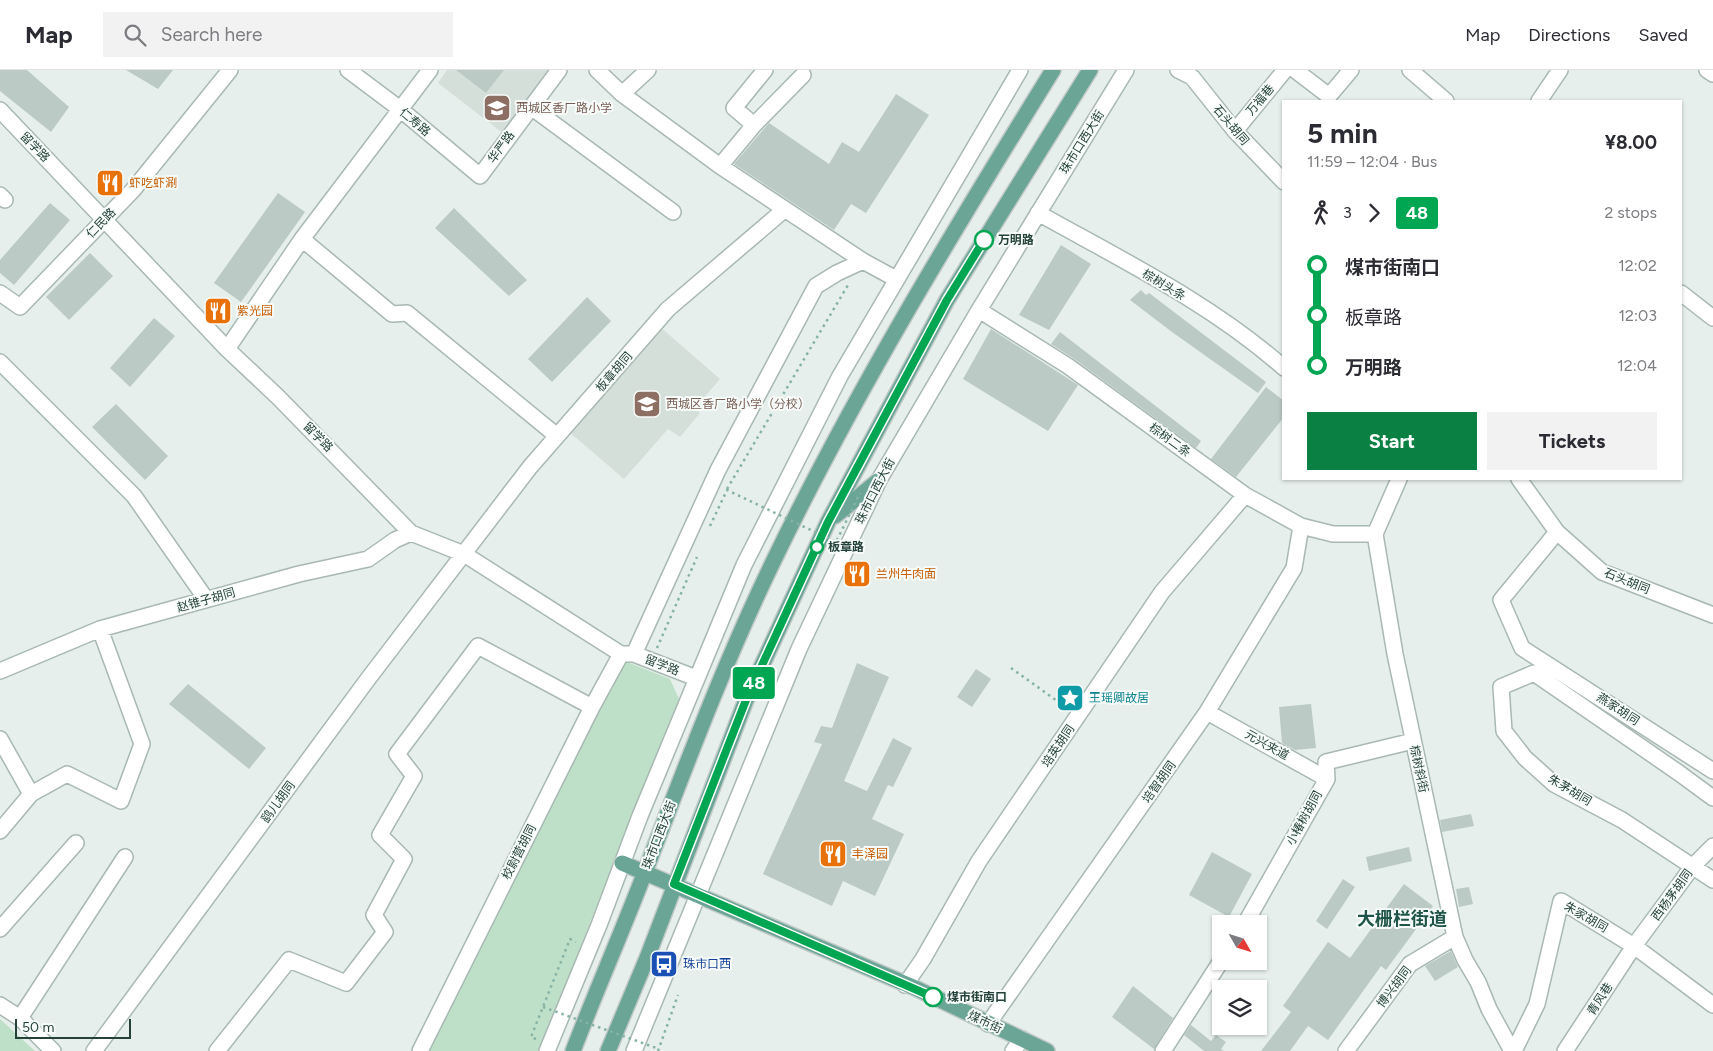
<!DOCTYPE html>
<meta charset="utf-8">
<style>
:root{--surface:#fff;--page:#f2f2f3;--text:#2b2b33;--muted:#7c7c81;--line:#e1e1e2;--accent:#0b8043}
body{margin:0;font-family:Figtree,"Noto Sans SC",sans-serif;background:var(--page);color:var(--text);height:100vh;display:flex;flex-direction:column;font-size:19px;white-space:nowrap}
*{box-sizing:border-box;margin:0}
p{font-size:16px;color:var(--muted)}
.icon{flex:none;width:28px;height:28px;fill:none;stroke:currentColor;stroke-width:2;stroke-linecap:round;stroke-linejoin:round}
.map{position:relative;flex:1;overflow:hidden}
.details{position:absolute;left:1282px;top:30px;width:400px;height:380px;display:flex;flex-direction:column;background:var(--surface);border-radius:0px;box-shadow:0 1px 4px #0004}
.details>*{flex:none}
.badge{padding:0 10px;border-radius:4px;font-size:18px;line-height:32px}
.needle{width:32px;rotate:129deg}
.buttons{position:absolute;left:1212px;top:845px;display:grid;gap:10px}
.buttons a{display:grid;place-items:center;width:55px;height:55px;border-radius:0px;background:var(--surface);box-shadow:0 1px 4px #0004;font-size:25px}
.scale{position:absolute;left:15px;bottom:12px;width:116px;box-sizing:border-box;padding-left:5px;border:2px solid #24423a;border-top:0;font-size:14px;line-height:18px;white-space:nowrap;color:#24423a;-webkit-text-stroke:4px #f7fbf9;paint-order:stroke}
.map>.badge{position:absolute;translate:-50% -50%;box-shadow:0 0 0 2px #fff}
.legs{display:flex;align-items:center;gap:8px;height:55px;padding:0 25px;font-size:16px}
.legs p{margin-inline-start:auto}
.head{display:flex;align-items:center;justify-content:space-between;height:85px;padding:0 25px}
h1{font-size:28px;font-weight:700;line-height:38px}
.cta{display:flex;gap:10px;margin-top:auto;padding:10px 25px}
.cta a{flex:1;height:58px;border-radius:0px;background:var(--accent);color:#fff;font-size:20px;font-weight:700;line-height:58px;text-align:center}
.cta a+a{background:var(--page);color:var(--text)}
ul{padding:0 25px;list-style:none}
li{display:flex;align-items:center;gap:18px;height:50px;font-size:19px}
li i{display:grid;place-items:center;width:8px;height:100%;margin:0 6px;background:currentColor}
li i::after{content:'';width:12px;height:12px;margin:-6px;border:4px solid;border-radius:50%;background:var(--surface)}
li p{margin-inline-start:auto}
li:first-child i{background:linear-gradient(#0000 50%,currentColor 0)}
li:last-child i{background:linear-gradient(currentColor 50%,#0000 0)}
header{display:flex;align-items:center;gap:30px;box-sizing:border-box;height:70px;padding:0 25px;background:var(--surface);border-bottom:1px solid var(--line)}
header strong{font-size:24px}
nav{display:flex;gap:28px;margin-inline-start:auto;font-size:18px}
.search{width:350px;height:45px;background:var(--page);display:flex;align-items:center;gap:12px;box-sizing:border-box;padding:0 18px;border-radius:0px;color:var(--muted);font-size:19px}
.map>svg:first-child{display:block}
.built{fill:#d4dfda}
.green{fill:#bfe0c8}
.building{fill:#bbcac4}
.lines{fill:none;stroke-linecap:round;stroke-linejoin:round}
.minor-casing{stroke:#a8b8b2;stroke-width:18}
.major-casing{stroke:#c2cac8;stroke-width:18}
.path{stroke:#86b3a5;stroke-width:2.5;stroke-dasharray:2.5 4;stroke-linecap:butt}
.minor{stroke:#fff;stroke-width:15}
.major{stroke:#6aa596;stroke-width:15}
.path-bridge{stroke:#86b3a5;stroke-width:2.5;stroke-dasharray:2.5 4;stroke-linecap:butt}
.line-1-casing{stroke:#fff;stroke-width:11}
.line-1{stroke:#00a651;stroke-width:8}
.stop-1-dot{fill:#fff;stroke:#00a651;stroke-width:2.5}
.labels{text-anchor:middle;stroke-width:4;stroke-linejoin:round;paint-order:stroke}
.street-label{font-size:12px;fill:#24423a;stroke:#f7fbf9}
.education-label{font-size:12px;fill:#785e54;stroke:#f7fbf9;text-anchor:start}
.food-label{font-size:12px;fill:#c56008;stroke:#f7fbf9;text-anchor:start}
.stop-label{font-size:12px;font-weight:bold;fill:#24423a;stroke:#f7fbf9;text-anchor:start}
.culture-label{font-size:12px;fill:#0d838f;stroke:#f7fbf9;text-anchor:start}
.transit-label{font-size:12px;fill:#164399;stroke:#f7fbf9;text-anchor:start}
.district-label{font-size:18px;font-weight:bold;fill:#1f5548;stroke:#f7fbf9}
</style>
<header>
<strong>Map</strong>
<div class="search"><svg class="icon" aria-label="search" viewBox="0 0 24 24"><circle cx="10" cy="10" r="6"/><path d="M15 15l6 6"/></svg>Search here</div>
<nav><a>Map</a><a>Directions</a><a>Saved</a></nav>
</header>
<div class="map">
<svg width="1713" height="981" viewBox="0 0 1713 981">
<rect width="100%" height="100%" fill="#e6efeb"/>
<path class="built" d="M447,0h106l-49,64 -66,-51z
M659,256l61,53 -25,29 5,5 -20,24 -12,-8 -44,50 -57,-49z"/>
<path class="green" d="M622,590l48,19 9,20 -140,352h-116z
M0,949l35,32h-35z"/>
<path class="building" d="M0,0h27l42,37 -18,25 -51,-41z
M126,0h47l-15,19z
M456,0h48l-18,23z
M896,24l33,21 -63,98 -15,-9 -17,26 -100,-66 35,-41 60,41 13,-22 17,10z
M278,123l27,19 -64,90 -27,-19z
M50,133l20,17 -56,65 -14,-12v-13z
M454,138l73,72 -18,16 -74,-68z
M1061,175l30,19 -42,66 -30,-15z
M90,183l23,23 -44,44 -23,-23z
M1141,220l5,5 3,-2 117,89 -8,11 -86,-61 -42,-32z
M587,227l24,24 -59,61 -24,-23z
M154,248l21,18 -45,51 -20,-19z
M991,259l87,56 -30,46 -85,-52z
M1060,262l141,109 -5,7 -123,-90 -22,-14z
M1266,317l18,14v16l-48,60 -25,-18z
M116,334l52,52 -23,24 -53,-53z
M857,593l32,14 -45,104 23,10 26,-53 19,10 -19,39 -5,-2 -16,34 32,15 -29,62 -32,-15 -11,25 -69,-32 59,-130 -8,-2 7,-16 11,2z
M976,599l15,10 -19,28 -15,-10z
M188,614l78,64 -17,21 -80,-65z
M1311,634l5,44 -21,2 -13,-7 -3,-36z
M1471,744l3,12 -32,6 -2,-12z
M1409,777l3,14 -43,10 -3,-14z
M1212,782l40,22 -23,43 -40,-22z
M1343,809l12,8 -28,42 -11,-8z
M1404,814l29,22 -47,64 -5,-4 -53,74 -20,-14 -18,25h-29l30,-39 -8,-6 45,-64 22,16z
M1469,817l4,17 -14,3 -3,-18z
M1451,881l7,16 -23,14 -10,-15z
M1133,916l40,32 -19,31 -42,-32z
M1191,955l20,16 5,-6 10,7 -5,7 3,2h-20l-20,-16z"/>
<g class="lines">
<g class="minor-casing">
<path id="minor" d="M348,0l52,39 80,67 79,-106
M597,0l25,24 98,72 143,95 33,18
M1178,0l14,7 43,54 49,51
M1295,0l34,26 22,-26
M1410,0l36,31
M1707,0l6,4
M622,24l26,-24
M1539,31l21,-31
M531,37l142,105
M0,40l227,239 51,48 133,136 53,21 157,100h13l62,24
M754,55l-20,-17 31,-38
M1235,61l50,-61
M720,96l34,-41 49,-50
M0,125l5,5
M1038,143c84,47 174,91 246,155
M302,169l90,75 15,-1 150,123
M0,223l20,14 113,-117 97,-120
M1681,223l32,25
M979,240l89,56 177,129 56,31 32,8h42
M227,279l75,-110 128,-169
M0,292l134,134 72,103
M1399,409l-24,55 20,120 60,283 10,23 13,22 11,27 23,42
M1519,409l38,53 45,40 111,43
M1557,462l-56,68 21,48 191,123
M634,584l84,-184 98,-184 21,-13 26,-12
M0,601l100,-42 199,-55 69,-15 27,-19 16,-7
M1207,642l120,67
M0,669l31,55 36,-20 54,27 21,-57 -42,-115
M1713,728l-34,-25 -145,-100 -33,14 3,44 21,27 29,26 68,36 91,60
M0,761l31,-37
M1245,854l82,-145 -1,-17 87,-21
M0,859l76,-86
M905,915l18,-26 56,-98 183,-269 83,-97
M0,935l20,13 33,33
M20,948l105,-161
M988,954l219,-312 87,-144 7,-42
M94,981l274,-372 162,-212 138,-158 116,-99
M217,981l72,-91 57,23 39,-51 -11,-17 30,-56 -24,-24 34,-59 -17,-22 81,-108 114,61
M420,981l172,-344 29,-53
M547,981l52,-126 41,-109 104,-251 96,-189 180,-306
M634,981l165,-402 80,-169 100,-170 147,-240
M1013,981l9,-12
M1163,981l58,-90
M1346,981l64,-87 45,-27
M1514,981l23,-47 24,-103 73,45 79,59
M1565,981l69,-105 59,-80 20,-20"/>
</g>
<g class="major-casing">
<path id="major" d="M835,446l44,-36
M622,793l291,124 134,64
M573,981c23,-60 49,-119 72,-179 40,-104 79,-209 128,-310 82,-170 181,-332 280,-492
M608,981l39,-93 99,-258 82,-178 119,-222 143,-230"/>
</g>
<path class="path" d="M727,419l121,-204
M657,578l40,-91
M1011,598l56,40
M536,969l-5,-2 39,-98 6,3
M658,981l20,-56"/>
<use href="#minor" class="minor"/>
<use href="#major" class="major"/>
<path class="path-bridge" d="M710,456l17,-36 109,52 24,-49
M543,937l116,42"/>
</g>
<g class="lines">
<g class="line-1-casing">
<path id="line-1" d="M933,927l-259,-113 72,-184 82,-178 119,-222 37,-60"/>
</g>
<use href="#line-1" class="line-1"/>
</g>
<defs>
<g id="school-square" transform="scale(1.4375)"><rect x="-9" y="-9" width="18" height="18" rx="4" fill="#8d6e63" stroke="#f7fbf9"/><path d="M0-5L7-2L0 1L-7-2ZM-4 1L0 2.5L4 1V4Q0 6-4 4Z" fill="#fff"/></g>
<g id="restaurant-square" transform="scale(1.4375)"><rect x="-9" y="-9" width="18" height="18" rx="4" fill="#e8710a" stroke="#f7fbf9"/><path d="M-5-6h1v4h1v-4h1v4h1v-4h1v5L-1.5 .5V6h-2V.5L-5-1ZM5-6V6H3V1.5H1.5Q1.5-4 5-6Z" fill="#fff"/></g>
<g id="sight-square" transform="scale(1.4375)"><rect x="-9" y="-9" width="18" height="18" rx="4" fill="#0f9aa8" stroke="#f7fbf9"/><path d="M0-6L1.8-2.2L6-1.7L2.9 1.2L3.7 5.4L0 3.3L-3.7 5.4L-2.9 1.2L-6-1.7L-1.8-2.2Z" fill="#fff"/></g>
<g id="bus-square" transform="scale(1.4375)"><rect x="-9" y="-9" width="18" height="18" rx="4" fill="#1a4fb4" stroke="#f7fbf9"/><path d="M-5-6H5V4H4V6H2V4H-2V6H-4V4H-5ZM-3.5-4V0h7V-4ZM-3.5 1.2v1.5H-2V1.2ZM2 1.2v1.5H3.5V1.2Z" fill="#fff"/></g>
</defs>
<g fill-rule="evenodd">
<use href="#school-square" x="497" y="38"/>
<use href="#restaurant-square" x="110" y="113"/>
<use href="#restaurant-square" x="218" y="241"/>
<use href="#school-square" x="647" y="334"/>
<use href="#restaurant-square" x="857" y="504"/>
<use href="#sight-square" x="1070" y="628"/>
<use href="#restaurant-square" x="833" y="784"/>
<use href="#bus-square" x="664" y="894"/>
</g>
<g class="stop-1-dot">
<circle cx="984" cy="170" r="9"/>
<circle cx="817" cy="477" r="6"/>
<circle cx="933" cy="927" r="9"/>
</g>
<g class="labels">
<g class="street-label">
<text transform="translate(1260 30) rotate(-50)" y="4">万福巷</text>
<text transform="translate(415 52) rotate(40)" y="4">仁寿路</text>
<text transform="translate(1231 55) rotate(50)" y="4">石头胡同</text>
<text transform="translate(1082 72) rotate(-58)" y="4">珠市口西大街</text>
<text transform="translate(35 77) rotate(46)" y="4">留学路</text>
<text transform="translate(501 77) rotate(-54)" y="4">华严路</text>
<text transform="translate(101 153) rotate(-46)" y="4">仁民路</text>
<text transform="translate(1164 215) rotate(31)" y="4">棕树头条</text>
<text transform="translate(614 302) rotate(-49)" y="4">板章胡同</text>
<text transform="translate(318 367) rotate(45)" y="4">留学路</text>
<text transform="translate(1170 370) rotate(36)" y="4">棕树二条</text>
<text transform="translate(875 421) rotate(-63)" y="4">珠市口西大街</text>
<text transform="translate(1627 511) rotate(22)" y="4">石头胡同</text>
<text transform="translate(206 530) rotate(-16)" y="4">赵锥子胡同</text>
<text transform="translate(662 595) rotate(21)" y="4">留学路</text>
<text transform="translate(1618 639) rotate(33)" y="4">燕家胡同</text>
<text transform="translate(1267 675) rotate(29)" y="4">元兴夹道</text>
<text transform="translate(1058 676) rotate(-56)" y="4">培英胡同</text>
<text transform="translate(1419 699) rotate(78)" y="4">棕树斜街</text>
<text transform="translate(1159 712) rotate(-55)" y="4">培智胡同</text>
<text transform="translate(1570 720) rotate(31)" y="4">朱茅胡同</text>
<text transform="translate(278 732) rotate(-54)" y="4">鹞儿胡同</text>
<text transform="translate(1304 748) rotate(-61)" y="4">小椿树胡同</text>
<text transform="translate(659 765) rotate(-69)" y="4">珠市口西大街</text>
<text transform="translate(519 782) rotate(-63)" y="4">校尉营胡同</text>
<text transform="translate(1672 825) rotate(-54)" y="4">西杨茅胡同</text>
<text transform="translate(1586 847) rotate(30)" y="4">朱家胡同</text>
<text transform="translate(1394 917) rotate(-53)" y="4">博兴胡同</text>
<text transform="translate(1600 929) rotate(-57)" y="4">青风巷</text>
<text transform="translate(985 952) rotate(25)" y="4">煤市街</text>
</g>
<g class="education-label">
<text x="516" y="42">西城区香厂路小学</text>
<text x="666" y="338">西城区香厂路小学（分校）</text>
</g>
<g class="food-label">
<text x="129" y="117">虾吃虾涮</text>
<text x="237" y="245">紫光园</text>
<text x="876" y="508">兰州牛肉面</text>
<text x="852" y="788">丰泽园</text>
</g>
<g class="stop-label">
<text x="998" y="174">万明路</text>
<text x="828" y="481">板章路</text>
<text x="947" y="931">煤市街南口</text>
</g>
<g class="culture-label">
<text x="1089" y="632">王瑶卿故居</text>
</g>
<g class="transit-label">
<text x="683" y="898">珠市口西</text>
</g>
<g class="district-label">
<text x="1402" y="855">大栅栏街道</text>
</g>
</g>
</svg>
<div class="buttons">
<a><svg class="needle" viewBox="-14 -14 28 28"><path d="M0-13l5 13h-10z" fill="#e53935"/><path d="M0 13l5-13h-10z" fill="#7c7c81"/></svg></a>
<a><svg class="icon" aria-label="layers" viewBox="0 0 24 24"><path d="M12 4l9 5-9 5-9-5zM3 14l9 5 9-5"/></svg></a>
</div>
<div class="scale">50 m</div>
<b class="badge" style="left:754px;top:613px;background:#00a651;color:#fff">48</b>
<section class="details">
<div class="head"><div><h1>5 min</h1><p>11:59 – 12:04 · Bus</p></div><b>¥8.00</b></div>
<div class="legs"><svg class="icon" aria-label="walk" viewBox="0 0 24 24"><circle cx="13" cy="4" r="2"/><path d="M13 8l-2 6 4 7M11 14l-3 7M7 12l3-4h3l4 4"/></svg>3<svg class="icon" aria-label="forward" viewBox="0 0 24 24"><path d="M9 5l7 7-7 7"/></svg><b class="badge" style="background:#00a651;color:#fff">48</b><p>2 stops</p></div>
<ul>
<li><i style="color:#00a651"></i><b>煤市街南口</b><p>12:02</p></li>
<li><i style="color:#00a651"></i><span>板章路</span><p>12:03</p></li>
<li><i style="color:#00a651"></i><b>万明路</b><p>12:04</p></li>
</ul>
<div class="cta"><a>Start</a><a>Tickets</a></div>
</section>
</div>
